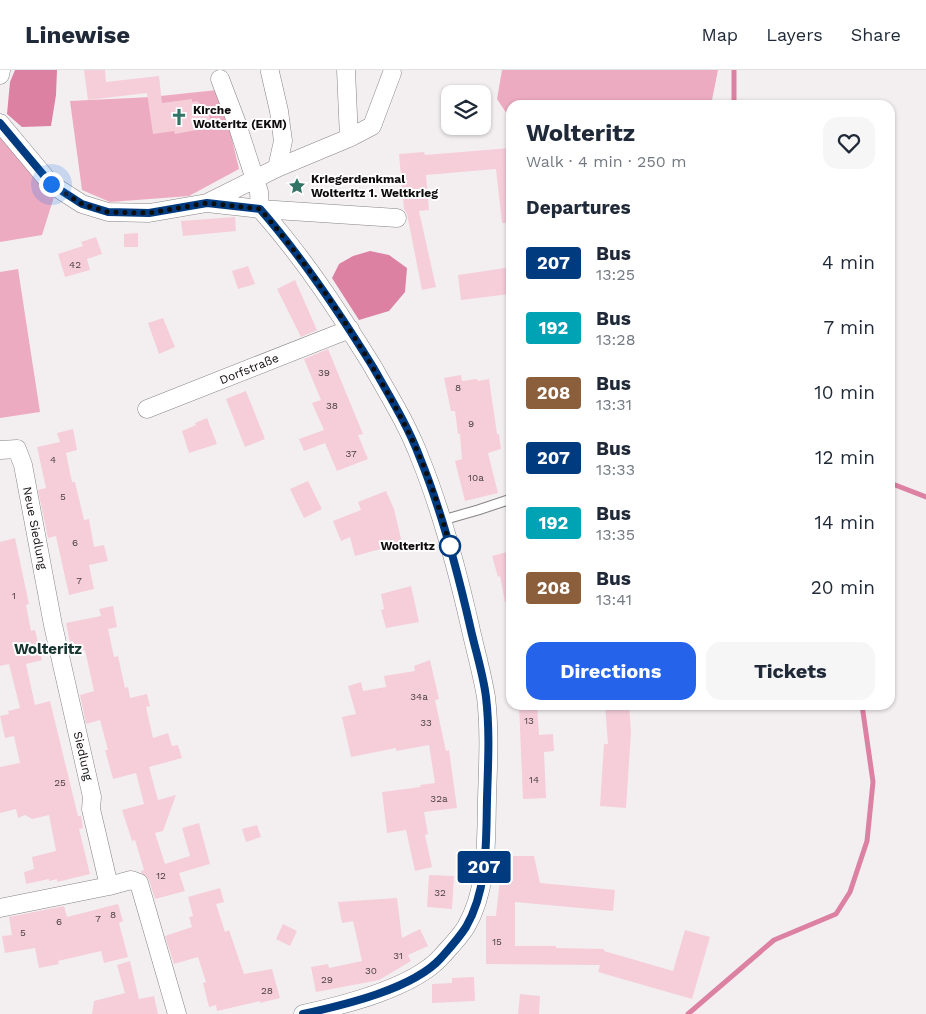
<!DOCTYPE html>
<meta charset="utf-8">
<style>
:root{--surface:#fff;--page:#f6f6f7;--text:#1f2937;--muted:#747a83;--line:#e0e1e3;--accent:#2563eb}
body{margin:0;font-family:"Work Sans",sans-serif;background:var(--page);color:var(--text);height:100vh;display:flex;flex-direction:column;font-size:19px;white-space:nowrap}
*{box-sizing:border-box;margin:0}
p{font-size:16px;color:var(--muted)}
.icon{flex:none;width:28px;height:28px;fill:none;stroke:currentColor;stroke-width:2;stroke-linecap:round;stroke-linejoin:round}
.map{position:relative;flex:1;overflow:hidden}
.drawer{position:absolute;left:506px;top:30px;width:389px;height:610px;display:flex;flex-direction:column;background:var(--surface);border-radius:15px;box-shadow:0 1px 4px #0004}
.drawer>*{flex:none}
.badge{padding:0 10px;border-radius:4px;font-size:18px;line-height:32px}
.controls{position:absolute;left:441px;top:15px;display:grid;gap:10px}
.controls a{display:grid;place-items:center;width:50px;height:50px;border-radius:10px;background:var(--surface);box-shadow:0 1px 4px #0004;font-size:25px}
.you{position:absolute;width:25px;height:25px;margin:-12px;border:4px solid #fff;border-radius:50%;background:#1a73e8;box-shadow:0 0 0 8px #1a73e833}
.map>.badge{position:absolute;translate:-50% -50%;box-shadow:0 0 0 2px #fff}
h2{padding:0 20px;font-size:19px;line-height:45px}
.round{display:grid;place-items:center;flex:none;width:52px;height:52px;border-radius:15px;background:var(--page)}
.headline{display:flex;align-items:center;justify-content:space-between;height:85px;padding:0 20px}
h1{font-size:24px;font-weight:700;line-height:38px}
.action{display:flex;gap:10px;margin-top:auto;padding:10px 20px}
.action a{flex:1;height:58px;border-radius:15px;background:var(--accent);color:#fff;font-size:20px;font-weight:700;line-height:58px;text-align:center}
.action a+a{background:var(--page);color:var(--text)}
ul{padding:0;list-style:none}
li{display:flex;align-items:center;gap:15px;height:65px;padding:0 20px}
li div{flex:1}
li b{display:block;font-size:19px}
li em{font-style:normal}
li .badge{min-width:55px;font-weight:700;text-align:center}
header{display:flex;align-items:center;gap:30px;box-sizing:border-box;height:70px;padding:0 25px;background:var(--surface);border-bottom:1px solid var(--line)}
header strong{font-size:24px}
nav{display:flex;gap:28px;margin-inline-start:auto;font-size:18px}
.map>svg:first-child{display:block}
.green{fill:#edabc1}
.water{fill:#dc81a2}
.lines{fill:none;stroke-linecap:round;stroke-linejoin:round}
.stream{stroke:#dc81a2;stroke-width:5}
.building{fill:#f5ceda}
.service-casing{stroke:#878485;stroke-width:11}
.minor-casing{stroke:#878485;stroke-width:19}
.service{stroke:#fff;stroke-width:9}
.minor{stroke:#fff;stroke-width:18}
.line-casing{stroke:#fff;stroke-width:11}
.line{stroke:#003b80;stroke-width:8}
.walk{stroke:#0f0e0e;stroke-width:5;stroke-dasharray:0 9}
.stop-dot{fill:#fff;stroke:#003b80;stroke-width:2.5}
.labels{text-anchor:middle;stroke-width:4;stroke-linejoin:round;paint-order:stroke}
.number-label{font-size:10px;fill:#483e41}
.poi-label{font-size:12px;font-weight:bold;fill:#0f0e0e;stroke:#fffdfe;text-anchor:start}
.street-label{font-size:12px;fill:#0f0e0e;stroke:#fffdfe}
.stop-label{font-size:12px;font-weight:bold;fill:#0f0e0e;stroke:#fffdfe;text-anchor:end}
.quarter-label{font-size:15px;font-weight:bold;fill:#15352e;stroke:#fffdfe}
</style>
<header>
<strong>Linewise</strong>
<nav><a>Map</a><a>Layers</a><a>Share</a></nav>
</header>
<div class="map">
<svg width="926" height="944" viewBox="0 0 926 944">
<rect width="100%" height="100%" fill="#f3eff1"/>
<path class="green" d="M502,0h216l-7,35h-200v15l-14,-21z
M217,20l12,37 10,42 -50,27 -79,6 -28,-12 -12,-89 81,-4z
M0,64l54,63 -12,38 -42,7z
M18,199l22,143 -40,6v-146z"/>
<path class="water" d="M15,0h42l-1,25 -5,31 -29,1 -15,-13 3,-32z
M370,181l19,4 18,13 -2,24 -16,19 -30,9 -27,-42 7,-14 14,-8z"/>
<g class="lines">
<path class="stream" d="M734,0v35
M890,413l36,14
M688,944l86,-74 62,-26 14,-22 17,-51 6,-59 -11,-77"/>
</g>
<path class="building" d="M84,0h21l1,12 53,-6 3,27 30,-4v3l5,-1 11,9 2,10 -2,8 -33,6 -1,-3 -21,3 -6,-41 -59,7z
M511,78v75h-9l-6,-54 -70,6 3,35 -10,1 17,76 -14,3 -15,-76 -3,-5 -5,-55 25,-2 1,3z
M235,147l1,14 -53,5 -2,-15z
M138,163v14h-14v-13z
M96,167l6,17 -15,5 3,11 -25,7 -7,-23 25,-8 -2,-4z
M248,196l7,18 -17,5 -6,-18z
M511,197v27l-50,6 -3,-25z
M295,210l22,50 -16,7 -24,-48z
M163,248l12,29 -16,7 -11,-31z
M328,279l35,85 -5,1 10,24 -31,12 -12,-28 -21,8 -5,-12 25,-9 -12,-27 9,-3 -17,-41z
M461,305l1,6 15,-2 1,2 11,-2 8,55h2l2,15 -13,4 10,40 -33,8 -10,-40 7,-2 -2,-25h-2l-3,-23h-4l-7,-33z
M246,321l19,48 -20,8 -19,-48z
M207,348l10,26 -28,9 -7,-22 14,-6 -1,-2z
M73,359l4,21 -11,3 6,29h3l9,38 5,-1 5,28 10,-2 4,16 -19,4 5,24 -25,6 -13,-59 -8,2 -10,-48 8,-2 -9,-41 23,-5 -3,-9z
M308,411l14,28 -18,9 -14,-29z
M386,421l8,18 8,34 -47,13 -5,-19 -9,4 -8,-20 28,-11 -3,-8z
M15,468l14,66 -3,1 5,26 4,-1 7,30 -16,4 9,41 15,-4 28,115h3l2,12 -4,1 11,45 -33,8v-3l-8,2v-2l-23,5 -2,-12 10,-3 -2,-12 24,-6 -7,-36 -17,4 -7,-4 -7,3 -2,-9 -16,4v-46l20,-4 -6,-27 -9,2 -5,-22 9,-2 -1,-3 12,-3 -11,-44 -9,2v-124z
M511,481v51h-6l-5,-26 -2,1 -6,-21z
M411,516l8,36 -33,6 -5,-18 3,-1 -3,-15z
M113,536l4,21 -9,2 6,28 4,-1 7,32 3,-1 2,11 17,-4 3,12 -4,1 7,31 15,-5 4,13 6,-1 4,13 -33,9 9,33 18,-5 -13,36 -8,2 10,31 25,-8 -8,-28 17,-5 11,41 -31,9 6,18 -30,8 -6,-19 -3,-4 -5,-3v-2l3,-1 -9,-30 -3,1 -10,-31 22,-6 -8,-31 -23,6 -8,-29h3l-8,-30 -14,4 -6,-29 14,-4 -9,-41 -13,3 -6,-30 35,-7 -2,-7z
M430,590l9,39 -4,1 11,51 3,-1 8,58 -33,4 4,22 -3,1 7,32 -17,4 -9,-41 -19,3 -5,-41 39,-5 -1,-2 15,-2 -6,-38 -33,6v-3l-45,9 -9,-40 14,-3 -8,-28 13,-4 2,9 23,-4 -2,-11 31,-5 -1,-5z
M519,635h18l2,30 14,-1 1,17 -10,1 2,46 -23,1z
M605,635h24l2,27 -5,76 -26,-2 4,-62h4z
M257,755l4,12 -15,5 -4,-13z
M513,786h21l6,27 75,7 -2,21 -98,-9v44h41v2l48,1v2l69,20 12,-41 25,7 -18,62 -94,-27 2,-7 -114,-1v-48h10l4,-37 13,2z
M429,805l25,1 -2,33 -25,-2z
M220,818l4,14 -8,2 9,28 4,-2 15,44 28,-5 8,29 -20,5v-2l-43,10 -1,-6 -7,2 -6,-24 3,-1 -8,-25 -24,7 -9,-28 27,-9 -3,-10 4,-1 -5,-19z
M397,828l5,40 18,-9 8,17 -20,9 3,6 -32,19 -63,12 -5,-25 17,-3 1,4 33,-7 -9,-40 -11,2 -4,-21z
M118,834l5,17 -4,2 9,34 -24,6 -3,-12 -43,10 1,3 -20,4 -4,-20 -30,5 -3,-17 10,-1 -3,-18 55,-11 3,11z
M283,854l14,7 -7,15 -14,-7z
M130,891l9,38 15,-3 4,18h-66l2,-13 31,-8 -8,-28z
M474,907l1,24 -43,2v-19l20,-1v-5z
M520,924l20,2 -1,18h-21z"/>
<g class="lines">
<g class="service-casing">
<path id="service" d="M443,450l35,-10 33,-11"/>
</g>
<g class="minor-casing">
<path id="minor" d="M270,2l9,39 4,30 -6,27
M0,5l1,-5
M220,9l16,42 23,71 1,17 137,9
M0,53l51,61 31,20 26,8 41,1 58,-10 53,6c43,48 79,103 113,158 17,30 35,59 47,91 22,54 37,111 50,168 5,23 12,47 16,71 4,34 2,68 1,102 -1,43 1,90 -21,128 -7,11 -17,21 -25,30 -28,31 -97,48 -138,57
M349,68l23,-12 20,-53
M207,133l70,-35 72,-30 -3,-68
M147,339l203,-80
M0,380l17,-1 6,16 30,160 39,172 -1,12 18,77 -109,22
M109,816l22,-6 8,3 38,131"/>
</g>
<use href="#service" class="service"/>
<use href="#minor" class="minor"/>
</g>
<g class="lines">
<g class="line-casing">
<path id="line" d="M0,53l51,61 31,20 26,8 41,1 58,-10 53,6c43,49 79,103 113,158 17,30 35,59 47,91 22,54 37,111 50,168 5,23 13,47 16,71 4,34 2,68 1,102 -1,43 1,90 -21,128 -7,11 -17,22 -25,31 -28,31 -97,47 -138,56"/>
</g>
<use href="#line" class="line"/>
<path class="walk" d="M51,114l31,20 26,8 41,1 58,-10 53,6c41,47 77,99 109,152 18,31 36,61 50,94 14,32 24,65 33,98l-2,-7"/>
</g>
<defs>
<g id="church-bare" transform="scale(1.35)"><path d="M-1.2-6h2.4v3.5h3.3v2.4h-3.3V6h-2.4V-.1h-3.3v-2.4h3.3Z" fill="#327567" stroke="#fffdfe" stroke-width="2.5" paint-order="stroke"/></g>
<g id="sight-bare" transform="scale(1.35)"><path d="M0-6L1.8-2.2L6-1.7L2.9 1.2L3.7 5.4L0 3.3L-3.7 5.4L-2.9 1.2L-6-1.7L-1.8-2.2Z" fill="#327567" stroke="#fffdfe" stroke-width="2.5" paint-order="stroke"/></g>
</defs>
<g fill-rule="evenodd">
<use href="#church-bare" x="179" y="47"/>
<use href="#sight-bare" x="297" y="116"/>
</g>
<circle class="stop-dot" cx="450" cy="476" r="10"/>
<g class="labels">
<g class="number-label">
<text x="75" y="198">42</text>
<text x="324" y="306">39</text>
<text x="458" y="321">8</text>
<text x="332" y="339">38</text>
<text x="471" y="357">9</text>
<text x="351" y="387">37</text>
<text x="53" y="393">4</text>
<text x="476" y="411">10a</text>
<text x="63" y="430">5</text>
<text x="75" y="476">6</text>
<text x="79" y="514">7</text>
<text x="14" y="529">1</text>
<text x="419" y="630">34a</text>
<text x="529" y="654">13</text>
<text x="426" y="656">33</text>
<text x="534" y="713">14</text>
<text x="60" y="716">25</text>
<text x="439" y="732">32a</text>
<text x="161" y="809">12</text>
<text x="440" y="826">32</text>
<text x="113" y="848">8</text>
<text x="98" y="852">7</text>
<text x="59" y="855">6</text>
<text x="23" y="866">5</text>
<text x="497" y="875">15</text>
<text x="398" y="889">31</text>
<text x="371" y="904">30</text>
<text x="327" y="913">29</text>
<text x="267" y="924">28</text>
</g>
<g class="poi-label">
<text x="193" y="44">Kirche<tspan x="193" dy="14">Wolteritz (EKM)</tspan></text>
<text x="311" y="113">Kriegerdenkmal<tspan x="311" dy="14">Wolteritz 1. Weltkrieg</tspan></text>
</g>
<g class="street-label">
<text transform="translate(249 299) rotate(-22)" y="4">Dorfstraße</text>
<text transform="translate(35 458) rotate(79)" y="4">Neue Siedlung</text>
<text transform="translate(83 686) rotate(77)" y="4">Siedlung</text>
</g>
<g class="stop-label">
<text x="435" y="480">Wolteritz</text>
</g>
<g class="quarter-label">
<text x="48" y="584">Wolteritz</text>
</g>
</g>
</svg>
<div class="controls">
<a><svg class="icon" aria-label="layers" viewBox="0 0 24 24"><path d="M12 4l9 5-9 5-9-5zM3 14l9 5 9-5"/></svg></a>
</div>
<div class="you" style="left:51px;top:114px"></div>
<b class="badge" style="left:484px;top:797px;background:#003b80;color:#fff">207</b>
<section class="drawer">
<div class="headline"><div><h1>Wolteritz</h1><p>Walk · 4 min · 250 m</p></div><a class="round"><svg class="icon" aria-label="heart" viewBox="0 0 24 24"><path d="M12 20l-8-8c-3-5 5-10 8-4 3-6 11-1 8 4z"/></svg></a></div>
<h2>Departures</h2>
<ul>
<li><span class="badge" style="background:#003b80;color:#fff">207</span><div><b>Bus</b><p>13:25</p></div><em>4 min</em></li>
<li><span class="badge" style="background:#00a3b4;color:#fff">192</span><div><b>Bus</b><p>13:28</p></div><em>7 min</em></li>
<li><span class="badge" style="background:#8b5e3c;color:#fff">208</span><div><b>Bus</b><p>13:31</p></div><em>10 min</em></li>
<li><span class="badge" style="background:#003b80;color:#fff">207</span><div><b>Bus</b><p>13:33</p></div><em>12 min</em></li>
<li><span class="badge" style="background:#00a3b4;color:#fff">192</span><div><b>Bus</b><p>13:35</p></div><em>14 min</em></li>
<li><span class="badge" style="background:#8b5e3c;color:#fff">208</span><div><b>Bus</b><p>13:41</p></div><em>20 min</em></li>
</ul>
<div class="action"><a>Directions</a><a>Tickets</a></div>
</section>
</div>
